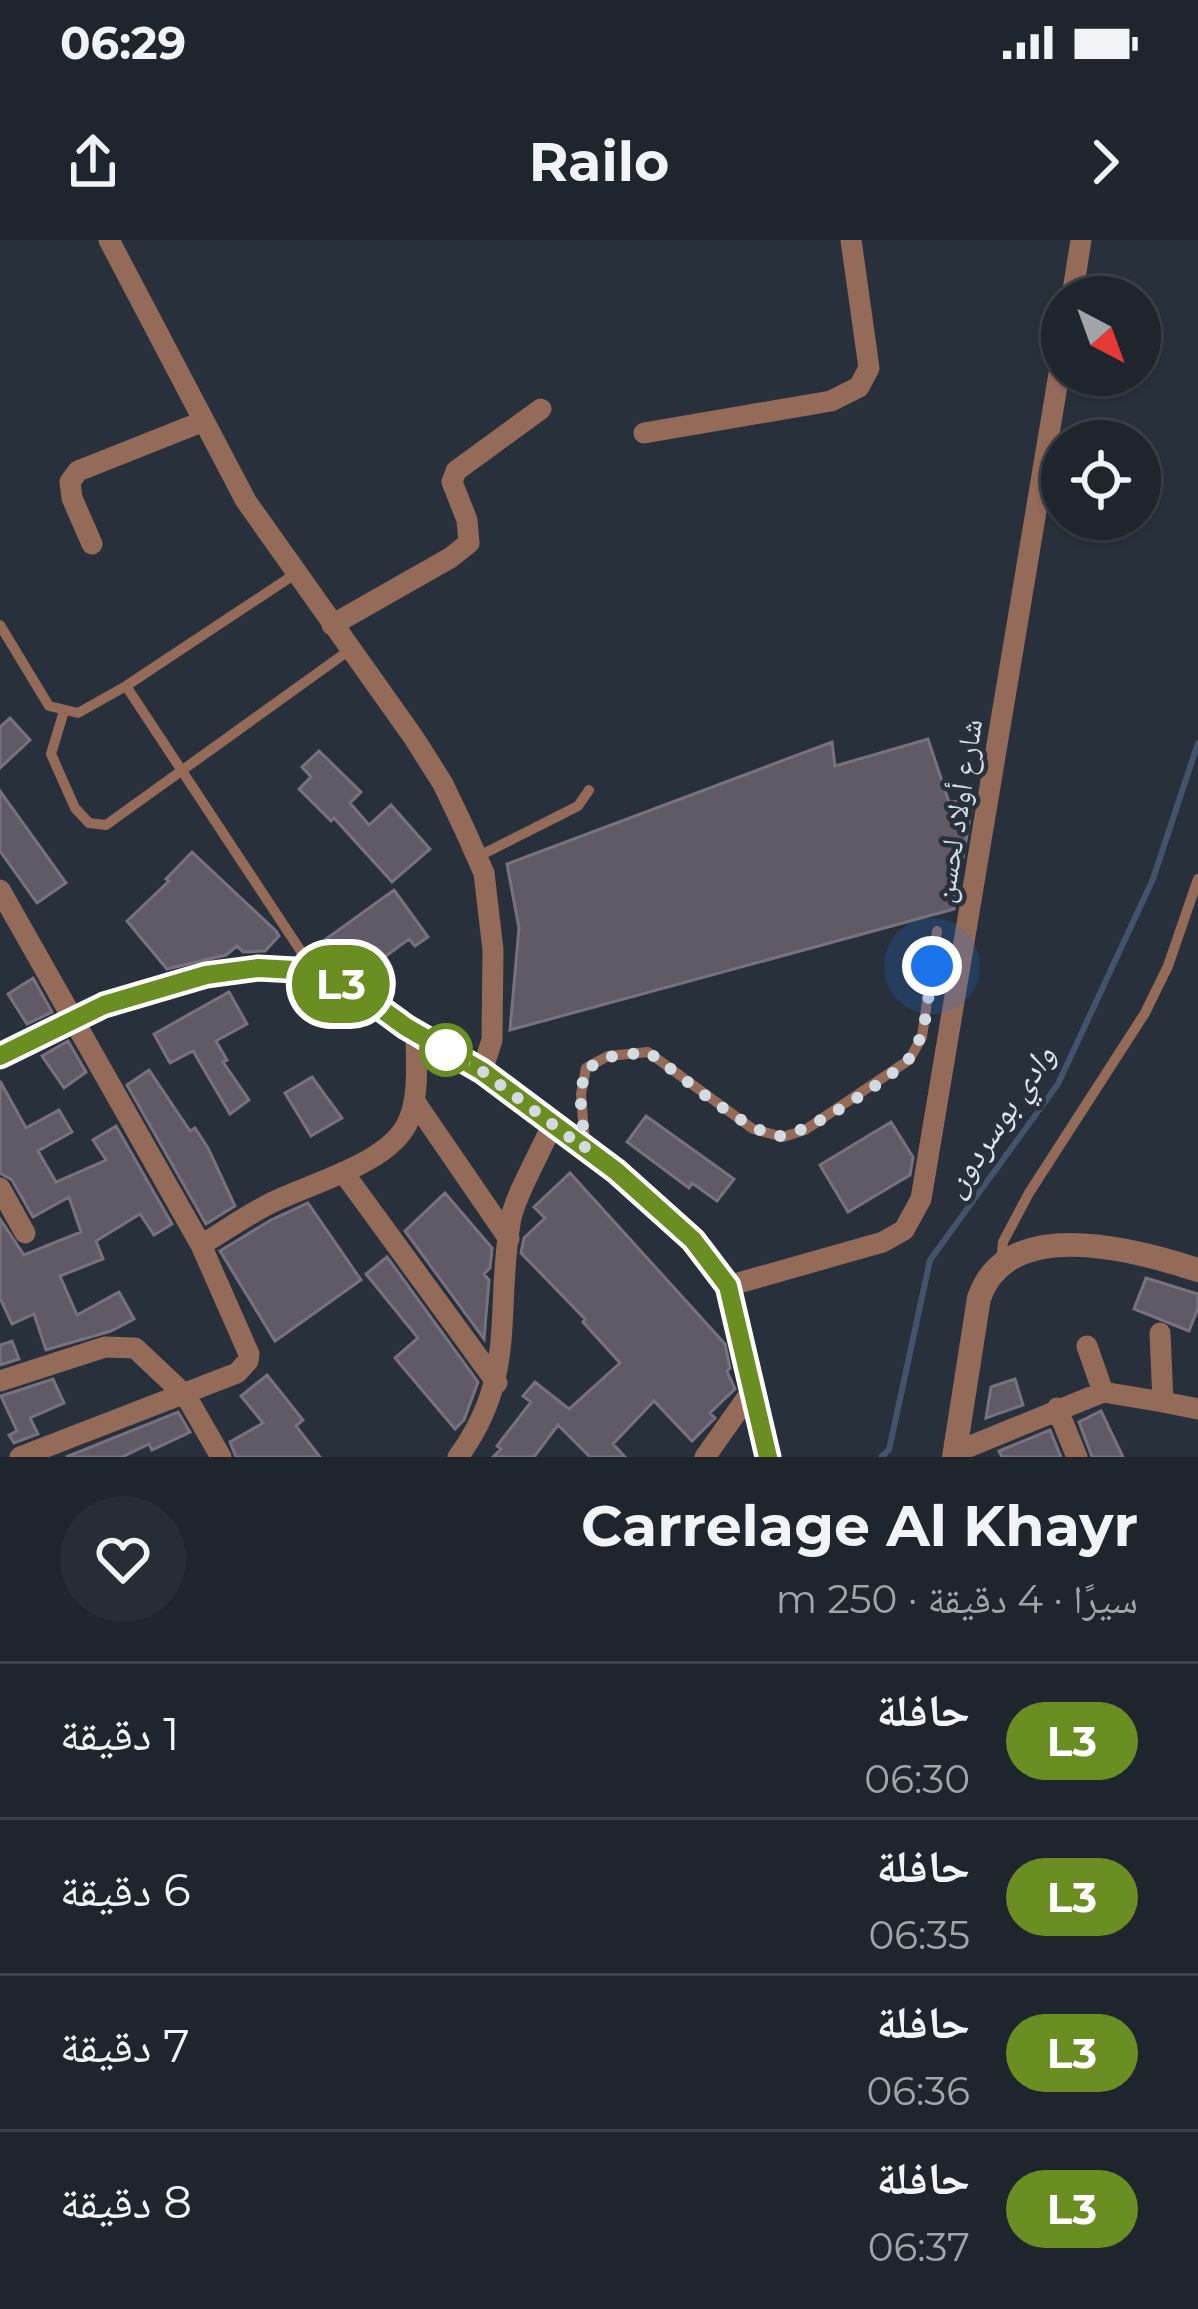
<!DOCTYPE html>
<html lang="ar">
<meta charset="utf-8">
<style>
:root{--surface:#1e252c;--page:#262d34;--text:#f1f3f6;--muted:#a1a5a9;--line:#3c4248}
body{margin:0;font-family:Montserrat,"Noto Naskh Arabic",sans-serif;background:var(--page);color:var(--text);direction:rtl;height:100vh;display:flex;flex-direction:column;font-size:45px;white-space:nowrap}
*{box-sizing:border-box;margin:0}
p{font-size:39px;color:var(--muted)}
.icon{flex:none;width:66px;height:66px;fill:none;stroke:currentColor;stroke-width:2;stroke-linecap:round;stroke-linejoin:round}
.map{position:relative;height:1217px;overflow:hidden;direction:ltr}
.side{display:flex;flex-direction:column;background:var(--surface);flex:1}
.side>*{flex:none}
.badge{padding:0 24px;border-radius:39px;font-size:42px;line-height:78px}
.needle{width:78px;rotate:139deg}
.tools{position:absolute;left:1041px;top:36px;display:grid;gap:24px}
.tools a{display:grid;place-items:center;width:120px;height:120px;border-radius:50%;background:var(--surface);box-shadow:0 3px 9px #0004,0 0 0 3px var(--line);font-size:60px}
.you{position:absolute;width:60px;height:60px;margin:-30px;border:9px solid #fff;border-radius:50%;background:#1a73e8;box-shadow:0 0 0 18px #1a73e833}
.map>.badge{position:absolute;translate:-50% -50%;box-shadow:0 0 0 6px #fff}
.round{display:grid;place-items:center;flex:none;width:126px;height:126px;border-radius:63px;background:var(--page)}
.overview{display:flex;align-items:center;justify-content:space-between;height:204px;padding:0 60px}
h1{font-size:57px;font-weight:700;line-height:90px}
ul{padding:0;list-style:none}
li{display:flex;align-items:center;gap:36px;height:156px;padding:0 60px;border-top:3px solid var(--line)}
li div{flex:1}
li b{display:block;font-size:45px}
li em{font-style:normal}
li .badge{min-width:132px;font-weight:700;text-align:center}
.status{display:flex;justify-content:space-between;align-items:center;height:84px;padding:0 60px;background:var(--surface);direction:ltr}
.status svg{height:33px;fill:currentColor}
header{display:flex;justify-content:space-between;align-items:center;height:156px;padding:0 60px;background:var(--surface);font-size:54px;font-weight:700}
.map>svg:first-child{display:block}
.lines{fill:none;stroke-linecap:round;stroke-linejoin:round}
.stream{stroke:#43526d;stroke-width:6}
.building{fill:#605966;stroke:#78717f;stroke-width:3}
.service{stroke:#946a59;stroke-width:10}
.minor{stroke:#946a59;stroke-width:21}
.tertiary{stroke:#946a59;stroke-width:24}
.line-casing{stroke:#fff;stroke-width:27}
.line{stroke:#6b8e23;stroke-width:18}
.walk{stroke:#d4dae1;stroke-width:12;stroke-dasharray:0 21.6}
.stop-dot{fill:#fff;stroke:#6b8e23;stroke-width:6}
.labels{text-anchor:middle;stroke-width:9;stroke-linejoin:round;paint-order:stroke}
.street-label{font-size:30px;fill:#d4dae1;stroke:#28313b}
.water-label{font-size:33px;font-style:italic;fill:#dce4f2;stroke:#28313b}
</style>
<div class="status"><b>06:29</b><svg viewBox="0 0 49 12"><path d="M0 12V9h3v3zM5 12V6h3v6zM10 12V3h3v9zM15 12V0h3v12zM26 1h20v11H26zM47 4h2v5h-2z"/></svg></div>
<header><svg class="icon" aria-label="forward" viewBox="0 0 24 24"><path d="M9 5l7 7-7 7"/></svg>Railo<svg class="icon" aria-label="share" viewBox="0 0 24 24"><path d="M12 15V3M7 8l5-5 5 5M5 13v7h14v-7"/></svg></header>
<div class="map">
<svg width="1198" height="1217" viewBox="0 0 1198 1217">
<rect width="100%" height="100%" fill="#28313b"/>
<g class="lines">
<path class="stream" d="M881,1217l8,-7 41,-190 128,-176 95,-205 45,-136"/>
</g>
<path class="building" d="M10,478l20,22 -30,28v-41z
M928,499l21,63 24,-2 -19,109 -444,121 9,-102 -12,-64 325,-122 3,24z
M319,511l42,41 -11,11 19,22 22,-20 39,44 -38,33 -58,-64 -3,3 -32,-32 12,-12 -9,-10z
M0,551l66,92 -29,20 -37,-52z
M192,612l84,79 3,5 -14,15 -22,1 -6,-6 -11,9 -59,14 -40,-48 42,-40 -3,-2z
M394,650l34,47 -13,9 -6,-7 -49,36 -12,-6 -22,-30z
M33,738l19,34 -25,12 -19,-30z
M229,752l18,32 -31,17 11,19 -4,2 26,38 -19,14 -37,-63 -23,12 -16,-29z
M68,801l18,31 -22,16 -22,-32z
M149,830l41,61 5,-3 13,20 27,58 -29,18 -79,-139z
M312,837l30,41 -31,18 -26,-43z
M0,841l26,47 33,-18 13,22 -34,19 18,31 50,-22 -13,-20 23,-14 56,98 -18,11 -14,-21 -44,27 7,18 -43,17 17,39 42,-23 15,27 -23,12 -65,19 -12,-36 -22,10 -12,-26v-79l24,36 57,-23 -12,-35 -36,20 -21,-37 -12,-7z
M646,876l88,63 -17,22 -25,-18 -3,5 -62,-46z
M891,882l22,35 -3,18 -62,37 -28,-47z
M570,933l155,171 5,24 -3,3 8,18 -25,24 5,5 -23,23 -38,-40 -41,43 12,13h-35l-32,-32 -24,32h-41l8,-8 -4,-3 34,-44 -8,-6 12,-14 34,27 51,-46 -37,-41 2,-3 -64,-66 3,-15 21,-20 -11,-11z
M445,953l47,55 -2,20 -6,6 5,6 -5,59 -79,-108z
M308,963l53,77 -86,61 -55,-90 51,-31z
M387,1017l91,125 -14,38 -9,9 -60,-71 23,-20 -52,-64z
M1146,1038l52,16v14l-9,23 -55,-22z
M12,1101l7,18 -19,6v-20z
M267,1135l36,45 -7,6 24,31h-84l-6,-15 33,-19 -22,-27z
M53,1139l11,24 -34,15 8,16 -24,9 -5,-8 8,-4 -16,-35z
M1015,1139l8,26 -37,13 5,-31z
M1101,1171l22,46h-31l-13,-35z
M178,1172l12,20 -38,18 -3,-6 -27,13h-56z
M1050,1190l11,27h-59l-3,-6z"/>
<g class="lines">
<path class="service" d="M0,385l49,81 29,7 48,-27 169,-112
M126,446l186,282
M64,471l-13,43 24,54 14,15 17,2 245,-176
M477,617l101,-51 11,-16
M585,906l-4,-52 5,-26 22,-12 40,-4 105,77 30,8 22,-7 104,-70 13,-23 15,-106
M1001,1023l2,-21 26,-49 116,-180 23,-47 30,-87"/>
<path class="minor" d="M109,0l137,261 168,237 29,46 21,44 20,45 9,77 -1,90 -10,31
M1072,57l9,-57
M644,193l187,-32 28,-14 10,-19 -18,-128
M92,304l-20,-46 -2,-16 8,-11 126,-50
M332,385l118,-67 19,-15 -2,-23 -15,-38 4,-11 85,-62
M0,650l201,355 48,109 -1,7 -11,12 -217,84
M415,862l94,137
M343,932l154,211
M0,948l25,45
M201,1005c24,-14 47,-31 72,-43 38,-19 114,-38 134,-78 13,-27 9,-62 9,-91
M728,1046l155,-44 21,-12 17,-31 141,-843
M0,1141l105,-34 30,1 51,48 35,61
M1103,1152l60,10 -3,-69
M1163,1162l35,7
M1057,1168l20,49
M956,1212l147,-60 -16,-46
M458,1217c61,-83 36,-148 53,-239 5,-24 30,-67 41,-93
M705,1217l46,-65"/>
<path class="tertiary" d="M0,816l104,-51 101,-30 53,-8 56,4 44,21 48,35 76,44 134,100 77,69 35,46 40,171
M954,1217l25,-159c29,-84 158,-48 219,-28"/>
</g>
<g class="lines">
<g class="line-casing">
<path id="line" d="M0,816l104,-51 102,-30 52,-7 56,3 44,21 48,35 76,44 134,100 77,69 35,46 40,171"/>
</g>
<use href="#line" class="line"/>
<path class="walk" d="M446,810l36,21 103,78 -5,-55 6,-25 22,-12 40,-5c32,22 97,80 131,84 20,3 121,-63 132,-80 17,-25 17,-61 21,-90"/>
</g>
<circle class="stop-dot" cx="446" cy="810" r="24"/>
<g class="labels">
<g class="street-label">
<text transform="translate(958 571) rotate(-81)" y="10">شارع أولاد لحسن</text>
</g>
<g class="water-label">
<text transform="translate(998 880) rotate(-56)" y="12">وادي بوسردون</text>
</g>
</g>
</svg>
<div class="tools">
<a><svg class="needle" viewBox="-14 -14 28 28"><path d="M0-13l5 13h-10z" fill="#e53935"/><path d="M0 13l5-13h-10z" fill="#a1a5a9"/></svg></a>
<a><svg class="icon" aria-label="locate" viewBox="0 0 24 24"><circle cx="12" cy="12" r="6"/><path d="M12 2v4M12 18v4M2 12h4M18 12h4"/></svg></a>
</div>
<div class="you" style="left:932px;top:726px"></div>
<b class="badge" style="left:341px;top:744px;background:#6b8e23;color:#fff">L3</b>
</div>
<section class="side">
<div class="overview"><div><h1>Carrelage Al Khayr</h1><p>سيرًا · 4 دقيقة · 250 m</p></div><a class="round"><svg class="icon" aria-label="heart" viewBox="0 0 24 24"><path d="M12 20l-8-8c-3-5 5-10 8-4 3-6 11-1 8 4z"/></svg></a></div>
<ul>
<li><span class="badge" style="background:#6b8e23;color:#fff">L3</span><div><b>حافلة</b><p>06:30</p></div><em>1 دقيقة</em></li>
<li><span class="badge" style="background:#6b8e23;color:#fff">L3</span><div><b>حافلة</b><p>06:35</p></div><em>6 دقيقة</em></li>
<li><span class="badge" style="background:#6b8e23;color:#fff">L3</span><div><b>حافلة</b><p>06:36</p></div><em>7 دقيقة</em></li>
<li><span class="badge" style="background:#6b8e23;color:#fff">L3</span><div><b>حافلة</b><p>06:37</p></div><em>8 دقيقة</em></li>
</ul>
</section>
